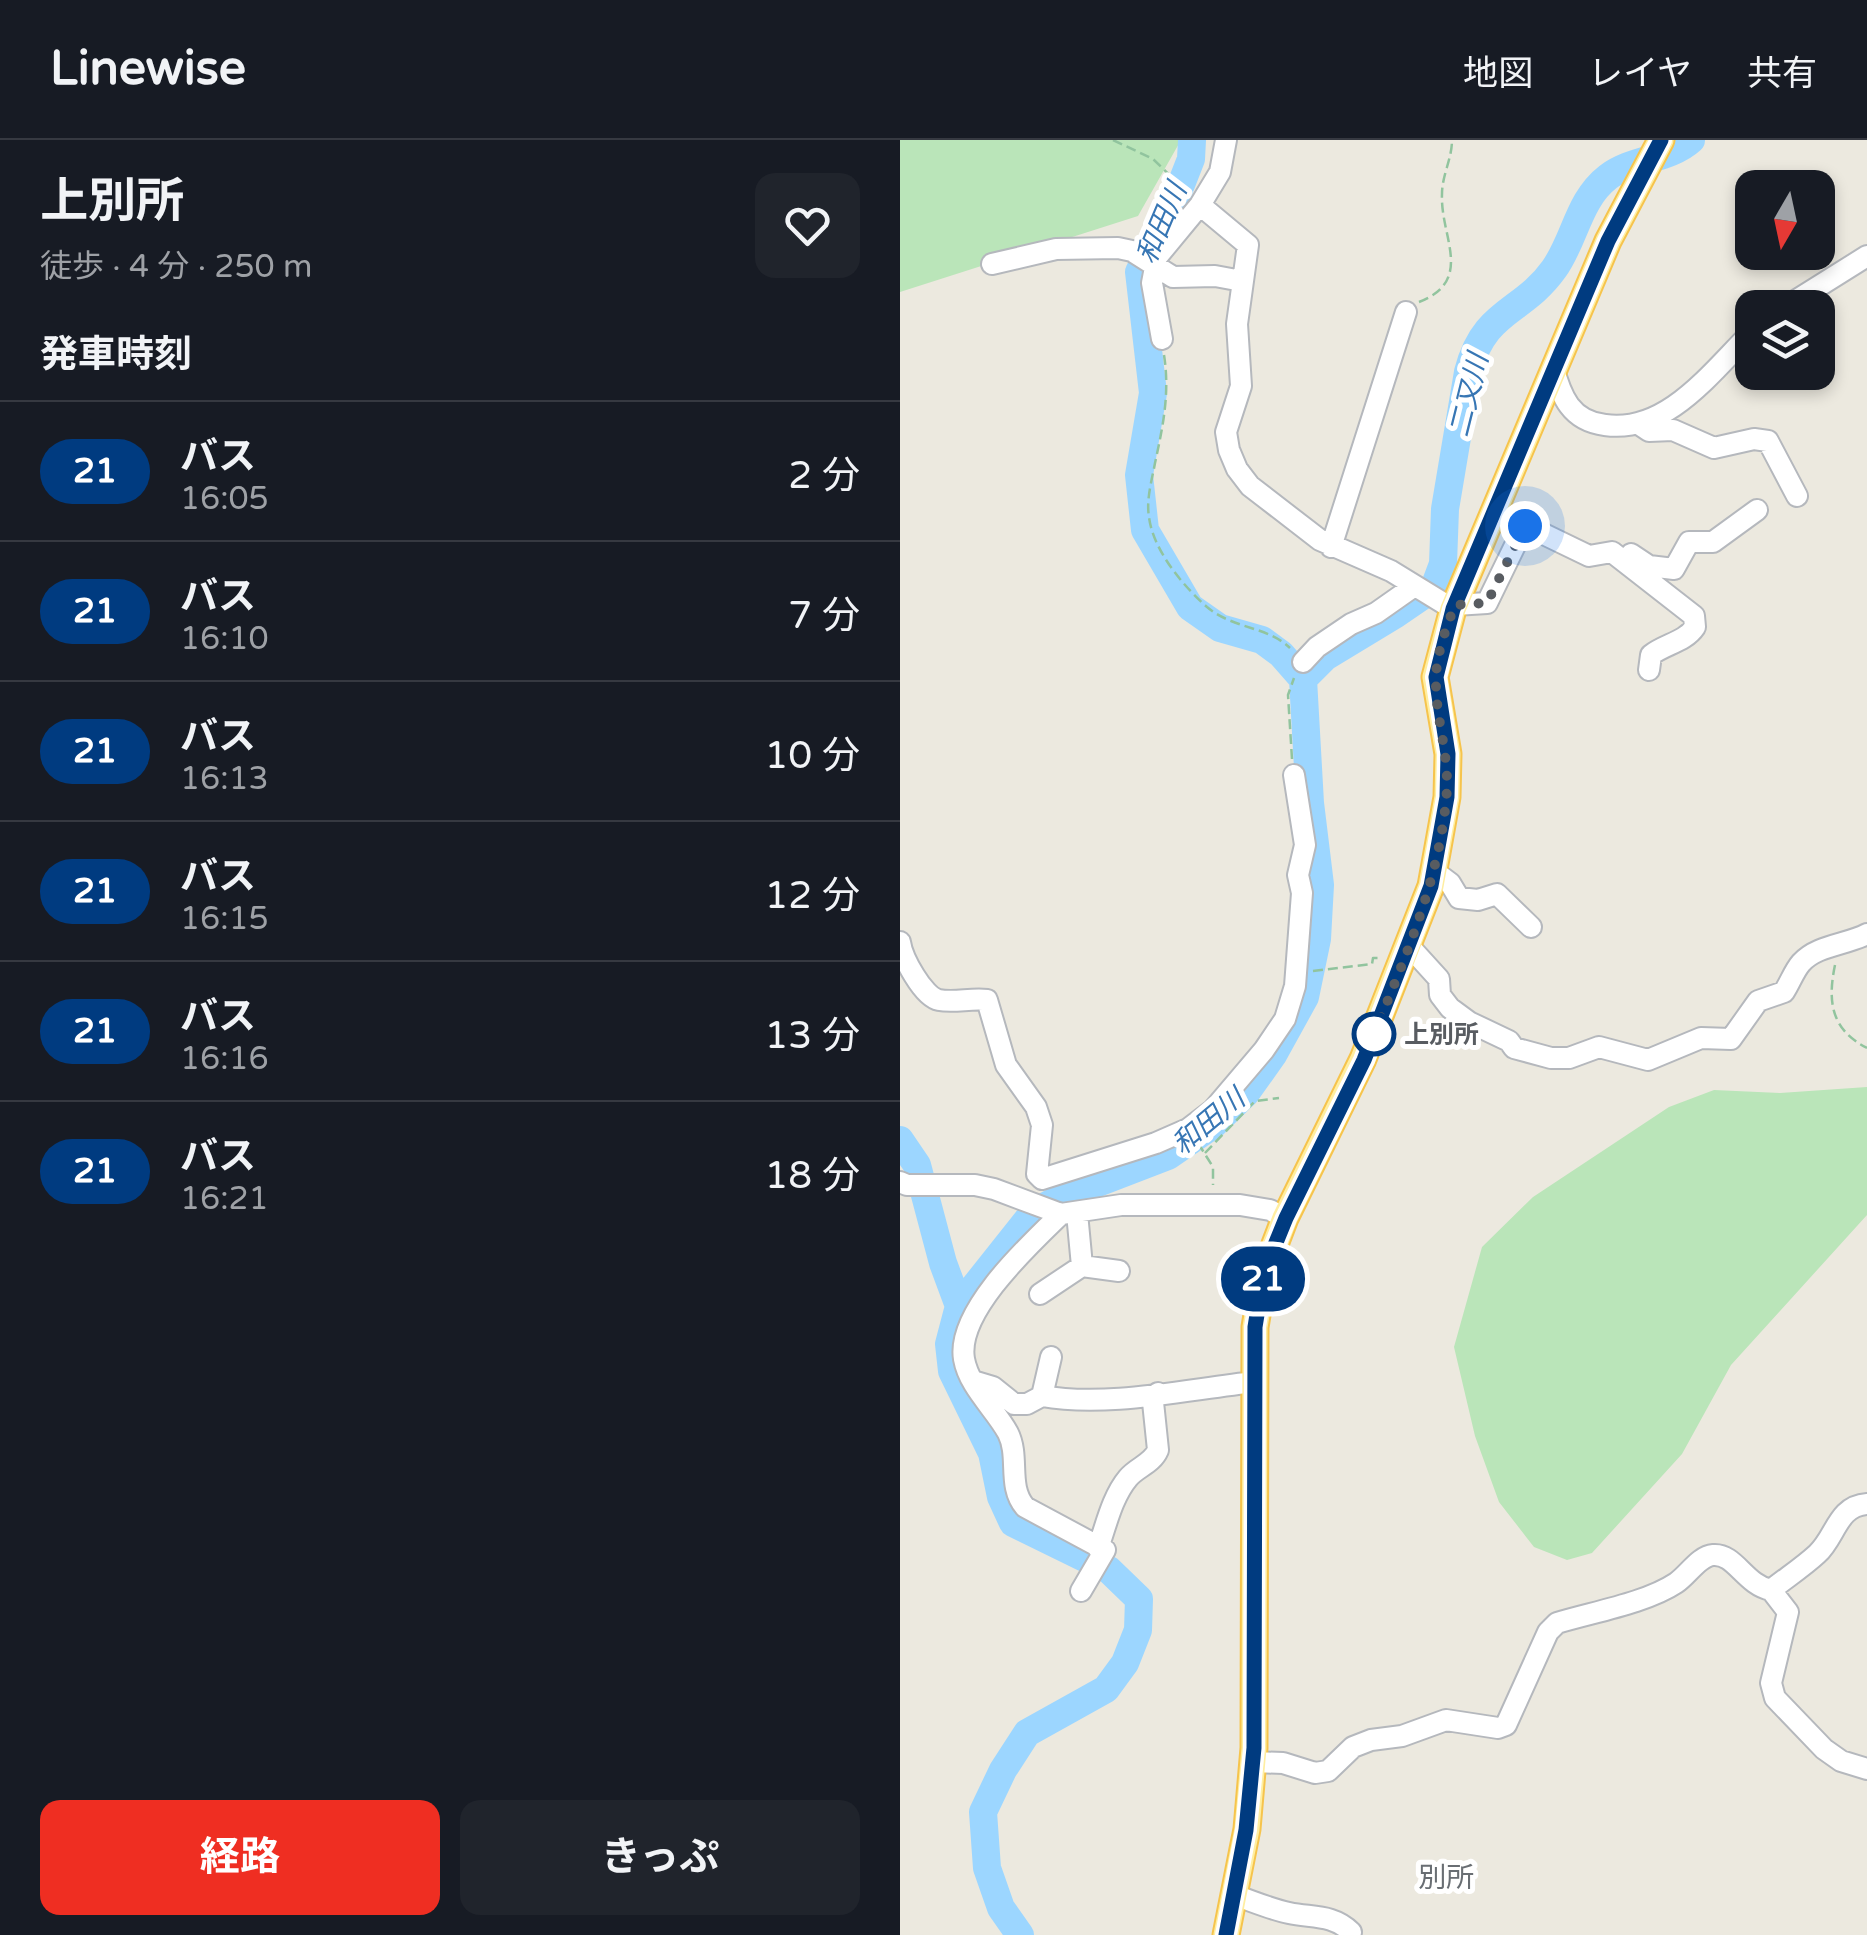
<!DOCTYPE html>
<html lang="ja">
<meta charset="utf-8">
<style>
:root{--surface:#171b24;--page:#20242c;--text:#f1f3f6;--muted:#9ea1a6;--line:#363941;--accent:#ef2e22}
body{margin:0;font-family:"Varela Round","Noto Sans JP",sans-serif;background:var(--page);color:var(--text);height:100vh;display:flex;flex-direction:column;font-size:38px;white-space:nowrap}
*{box-sizing:border-box;margin:0}
p{font-size:32px;color:var(--muted)}
.icon{flex:none;width:55px;height:55px;fill:none;stroke:currentColor;stroke-width:2;stroke-linecap:round;stroke-linejoin:round}
.map{position:relative;flex:1;overflow:hidden}
.side{display:flex;flex-direction:column;background:var(--surface);width:900px}
.side>*{flex:none}
.badge{padding:0 20px;border-radius:32px;font-size:35px;line-height:65px}
.needle{width:65px;rotate:189deg}
.tools{position:absolute;left:835px;top:30px;display:grid;gap:20px}
.tools a{display:grid;place-items:center;width:100px;height:100px;border-radius:20px;background:var(--surface);box-shadow:0 5px 15px #0003;font-size:50px}
.you{position:absolute;width:50px;height:50px;margin:-25px;border:8px solid #fff;border-radius:50%;background:#1a73e8;box-shadow:0 0 0 15px #1a73e833}
.map>.badge{position:absolute;translate:-50% -50%;box-shadow:0 0 0 5px #fff}
h2{padding:0 40px;font-size:38px;line-height:90px}
.round{display:grid;place-items:center;flex:none;width:105px;height:105px;border-radius:20px;background:var(--page)}
.head{display:flex;align-items:center;justify-content:space-between;height:170px;padding:0 40px}
h1{font-size:48px;font-weight:700;line-height:75px}
.action{display:flex;gap:20px;margin-top:auto;padding:20px 40px}
.action a{flex:1;height:115px;border-radius:20px;background:var(--accent);color:#fff;font-size:40px;font-weight:700;line-height:115px;text-align:center}
.action a+a{background:var(--page);color:var(--text)}
ul{padding:0;list-style:none}
li{display:flex;align-items:center;gap:30px;height:140px;padding:0 40px;border-top:2px solid var(--line)}
li div{flex:1}
li b{display:block;font-size:38px}
li em{font-style:normal}
li .badge{min-width:110px;font-weight:700;text-align:center}
header{display:flex;align-items:center;gap:60px;box-sizing:border-box;height:140px;padding:0 50px;background:var(--surface);border-bottom:2px solid var(--line)}
header strong{font-size:48px}
nav{display:flex;gap:55px;margin-inline-start:auto;font-size:35px}
main{display:flex;flex:1;min-height:0}
.map>svg:first-child{display:block}
.green{fill:#bae5b9}
.lines{fill:none;stroke-linecap:round;stroke-linejoin:round}
.river{stroke:#9cd6ff;stroke-width:28}
.minor-casing{stroke:#b5b8bd;stroke-width:24}
.major-casing{stroke:#f6c44d;stroke-width:29}
.path{stroke:#91c49e;stroke-width:2.5;stroke-dasharray:10 5;stroke-linecap:butt}
.minor{stroke:#fff;stroke-width:20}
.major{stroke:#ffeea1;stroke-width:25}
.line-casing{stroke:#fff;stroke-width:22}
.line{stroke:#003b80;stroke-width:15}
.walk{stroke:#585c61;stroke-width:10;stroke-dasharray:0 18}
.stop-dot{fill:#fff;stroke:#003b80;stroke-width:5}
.labels{text-anchor:middle;stroke-width:10;stroke-linejoin:round;paint-order:stroke}
.stop-label{font-size:25px;font-weight:bold;fill:#585c61;stroke:#fff;text-anchor:start}
.water-label{font-size:28px;font-style:italic;fill:#3776b4;stroke:#fff}
.neighbourhood-label{font-size:28px;fill:#696e73;stroke:#fff}
</style>
<header>
<strong>Linewise</strong>
<nav><a>地図</a><a>レイヤ</a><a>共有</a></nav>
</header>
<main>
<section class="side">
<div class="head"><div><h1>上別所</h1><p>徒歩 · 4 分 · 250 m</p></div><a class="round"><svg class="icon" aria-label="heart" viewBox="0 0 24 24"><path d="M12 20l-8-8c-3-5 5-10 8-4 3-6 11-1 8 4z"/></svg></a></div>
<h2>発車時刻</h2>
<ul>
<li><span class="badge" style="background:#003b80;color:#fff">21</span><div><b>バス</b><p>16:05</p></div><em>2 分</em></li>
<li><span class="badge" style="background:#003b80;color:#fff">21</span><div><b>バス</b><p>16:10</p></div><em>7 分</em></li>
<li><span class="badge" style="background:#003b80;color:#fff">21</span><div><b>バス</b><p>16:13</p></div><em>10 分</em></li>
<li><span class="badge" style="background:#003b80;color:#fff">21</span><div><b>バス</b><p>16:15</p></div><em>12 分</em></li>
<li><span class="badge" style="background:#003b80;color:#fff">21</span><div><b>バス</b><p>16:16</p></div><em>13 分</em></li>
<li><span class="badge" style="background:#003b80;color:#fff">21</span><div><b>バス</b><p>16:21</p></div><em>18 分</em></li>
</ul>
<div class="action"><a>経路</a><a>きっぷ</a></div>
</section>
<div class="map">
<svg width="967" height="1795" viewBox="0 0 967 1795">
<rect width="100%" height="100%" fill="#ece9df"/>
<path class="green" d="M0,0h281l-43,76 -238,76z
M967,947v128l-136,150 -49,89 -90,99 -25,7 -33,-13 -35,-45 -24,-66 -21,-89 28,-100 51,-50 136,-90 45,-17 66,3z"/>
<g class="lines">
<path class="river" d="M403,539l22,-22 71,-43 38,-26 9,-24 2,-55 23,-137c16,-63 54,-58 86,-103 21,-29 24,-69 54,-92 25,-19 61,-17 83,-37
M0,1000l17,25 26,98 16,43
M120,1795l-19,-27 -14,-40 -4,-56 20,-42 24,-37 79,-44 19,-26 13,-33 1,-31 -30,-29 -96,-47 -12,-26 -9,-44 -40,-82 -3,-27 10,-38 74,-93 31,-17 104,-40 45,-31 33,-32 27,-38 32,-58 12,-58 3,-54 -10,-82 -7,-124 -22,-25 -19,-14 -42,-12 -30,-21 -45,-77 -6,-55 14,-82 -14,-121 36,-72 16,-41 1,-19"/>
<g class="minor-casing">
<path id="minor" d="M300,65l48,40 -11,79 4,62 -15,46 3,18 8,19 13,17 70,54 71,31 62,38
M92,124l64,-15 62,-1 14,3 41,26 42,-1 27,5
M884,168l83,-52
M262,199l-10,-56 5,-26 43,-52 20,-33 6,-32
M653,226c8,31 18,55 52,59 62,9 107,-54 147,-93
M740,285l9,6 24,-1 41,18 40,-9 14,2 29,55
M431,407l75,-235
M731,414l18,12 25,3 15,-27h24l44,-32
M555,465l32,-2 38,-78 64,31 23,-4 82,64 1,11c-10,15 -30,17 -44,28l-2,15
M403,522l14,-15 34,-23 25,-11 37,-26
M534,731l16,12 9,15 19,2 19,-6 34,33
M0,802c2,15 23,55 39,58 15,3 32,-2 48,0l19,65 30,42 6,18 -5,49 5,5 114,-36 32,-14 25,-19 51,-60 21,-31 10,-33 7,-93 -4,-18 7,-30 -11,-70
M509,806l30,33 1,16 10,13 19,14 40,19 5,7 37,10h18l30,-11 49,13 53,-22 30,1 27,-38 26,-9c6,-9 10,-21 17,-29 16,-18 45,-18 66,-29
M0,1042l7,3h68l19,4 67,25 60,-9h119l30,5 15,8
M177,1073l5,53
M161,1074c-32,31 -105,98 -97,145 5,28 31,50 44,74 12,24 -1,53 17,74l80,43 -24,41
M140,1154l42,-28 37,5
M151,1217l-9,39c66,12 146,-7 213,-14
M73,1241l20,6 21,17h13l15,-8
M198,1408c8,-22 14,-51 30,-70 9,-11 24,-14 30,-28l-5,-48 5,-9
M871,1450l17,22 -17,71 4,15 49,51 17,12 26,8
M353,1622l30,1 32,10 13,-2 25,-24 18,-7 31,-4 44,-16 52,8 8,-3 42,-93 9,-9c36,-11 89,-20 119,-40 12,-8 23,-27 37,-28 22,-2 32,30 58,35 15,-12 32,-23 46,-36 19,-17 20,-48 50,-50
M334,1755c18,6 36,14 55,18 23,5 44,1 62,19"/>
</g>
<g class="major-casing">
<path id="major" d="M326,1795l21,-106 7,-81 1,-421 9,-54 21,-55 78,-159 68,-173 16,-89 1,-43 -13,-77 18,-68 155,-368 53,-101"/>
</g>
<path class="path" d="M213,0l40,19 35,34
M519,162c56,-22 21,-65 23,-108 0,-19 10,-35 10,-54
M264,215c6,38 -1,71 -9,108 -3,17 -9,36 -6,54 4,33 34,69 58,90 26,22 60,19 83,41
M392,619l-4,-64 6,-17
M935,825c-8,38 -3,65 32,83
M413,831l59,-7 1,-6h6
M298,1003l15,24v18
M305,1013l50,-52 24,-3"/>
<use href="#minor" class="minor"/>
<use href="#major" class="major"/>
</g>
<g class="lines">
<g class="line-casing">
<path id="line" d="M326,1795l20,-105 8,-82 1,-421 9,-55 22,-54 78,-158 67,-174 16,-89 1,-43 -12,-77 17,-68 155,-368 53,-101"/>
</g>
<use href="#line" class="line"/>
<path class="walk" d="M474,894c31,-76 64,-151 72,-233 5,-46 -11,-80 -10,-122 0,-24 10,-51 19,-74l32,-2 38,-77"/>
</g>
<circle class="stop-dot" cx="474" cy="894" r="20"/>
<g class="labels">
<g class="stop-label">
<text x="504" y="903">上別所</text>
</g>
<g class="water-label">
<text transform="translate(261 83) rotate(-67)" y="10">和田川</text>
<text transform="translate(568 255) rotate(-76)" y="10">二又川</text>
<text transform="translate(308 981) rotate(-40)" y="10">和田川</text>
</g>
<g class="neighbourhood-label">
<text x="546" y="1747">別所</text>
</g>
</g>
</svg>
<div class="tools">
<a><svg class="needle" viewBox="-14 -14 28 28"><path d="M0-13l5 13h-10z" fill="#e53935"/><path d="M0 13l5-13h-10z" fill="#9ea1a6"/></svg></a>
<a><svg class="icon" aria-label="layers" viewBox="0 0 24 24"><path d="M12 4l9 5-9 5-9-5zM3 14l9 5 9-5"/></svg></a>
</div>
<div class="you" style="left:625px;top:386px"></div>
<b class="badge" style="left:363px;top:1139px;background:#003b80;color:#fff">21</b>
</div>
</main>
